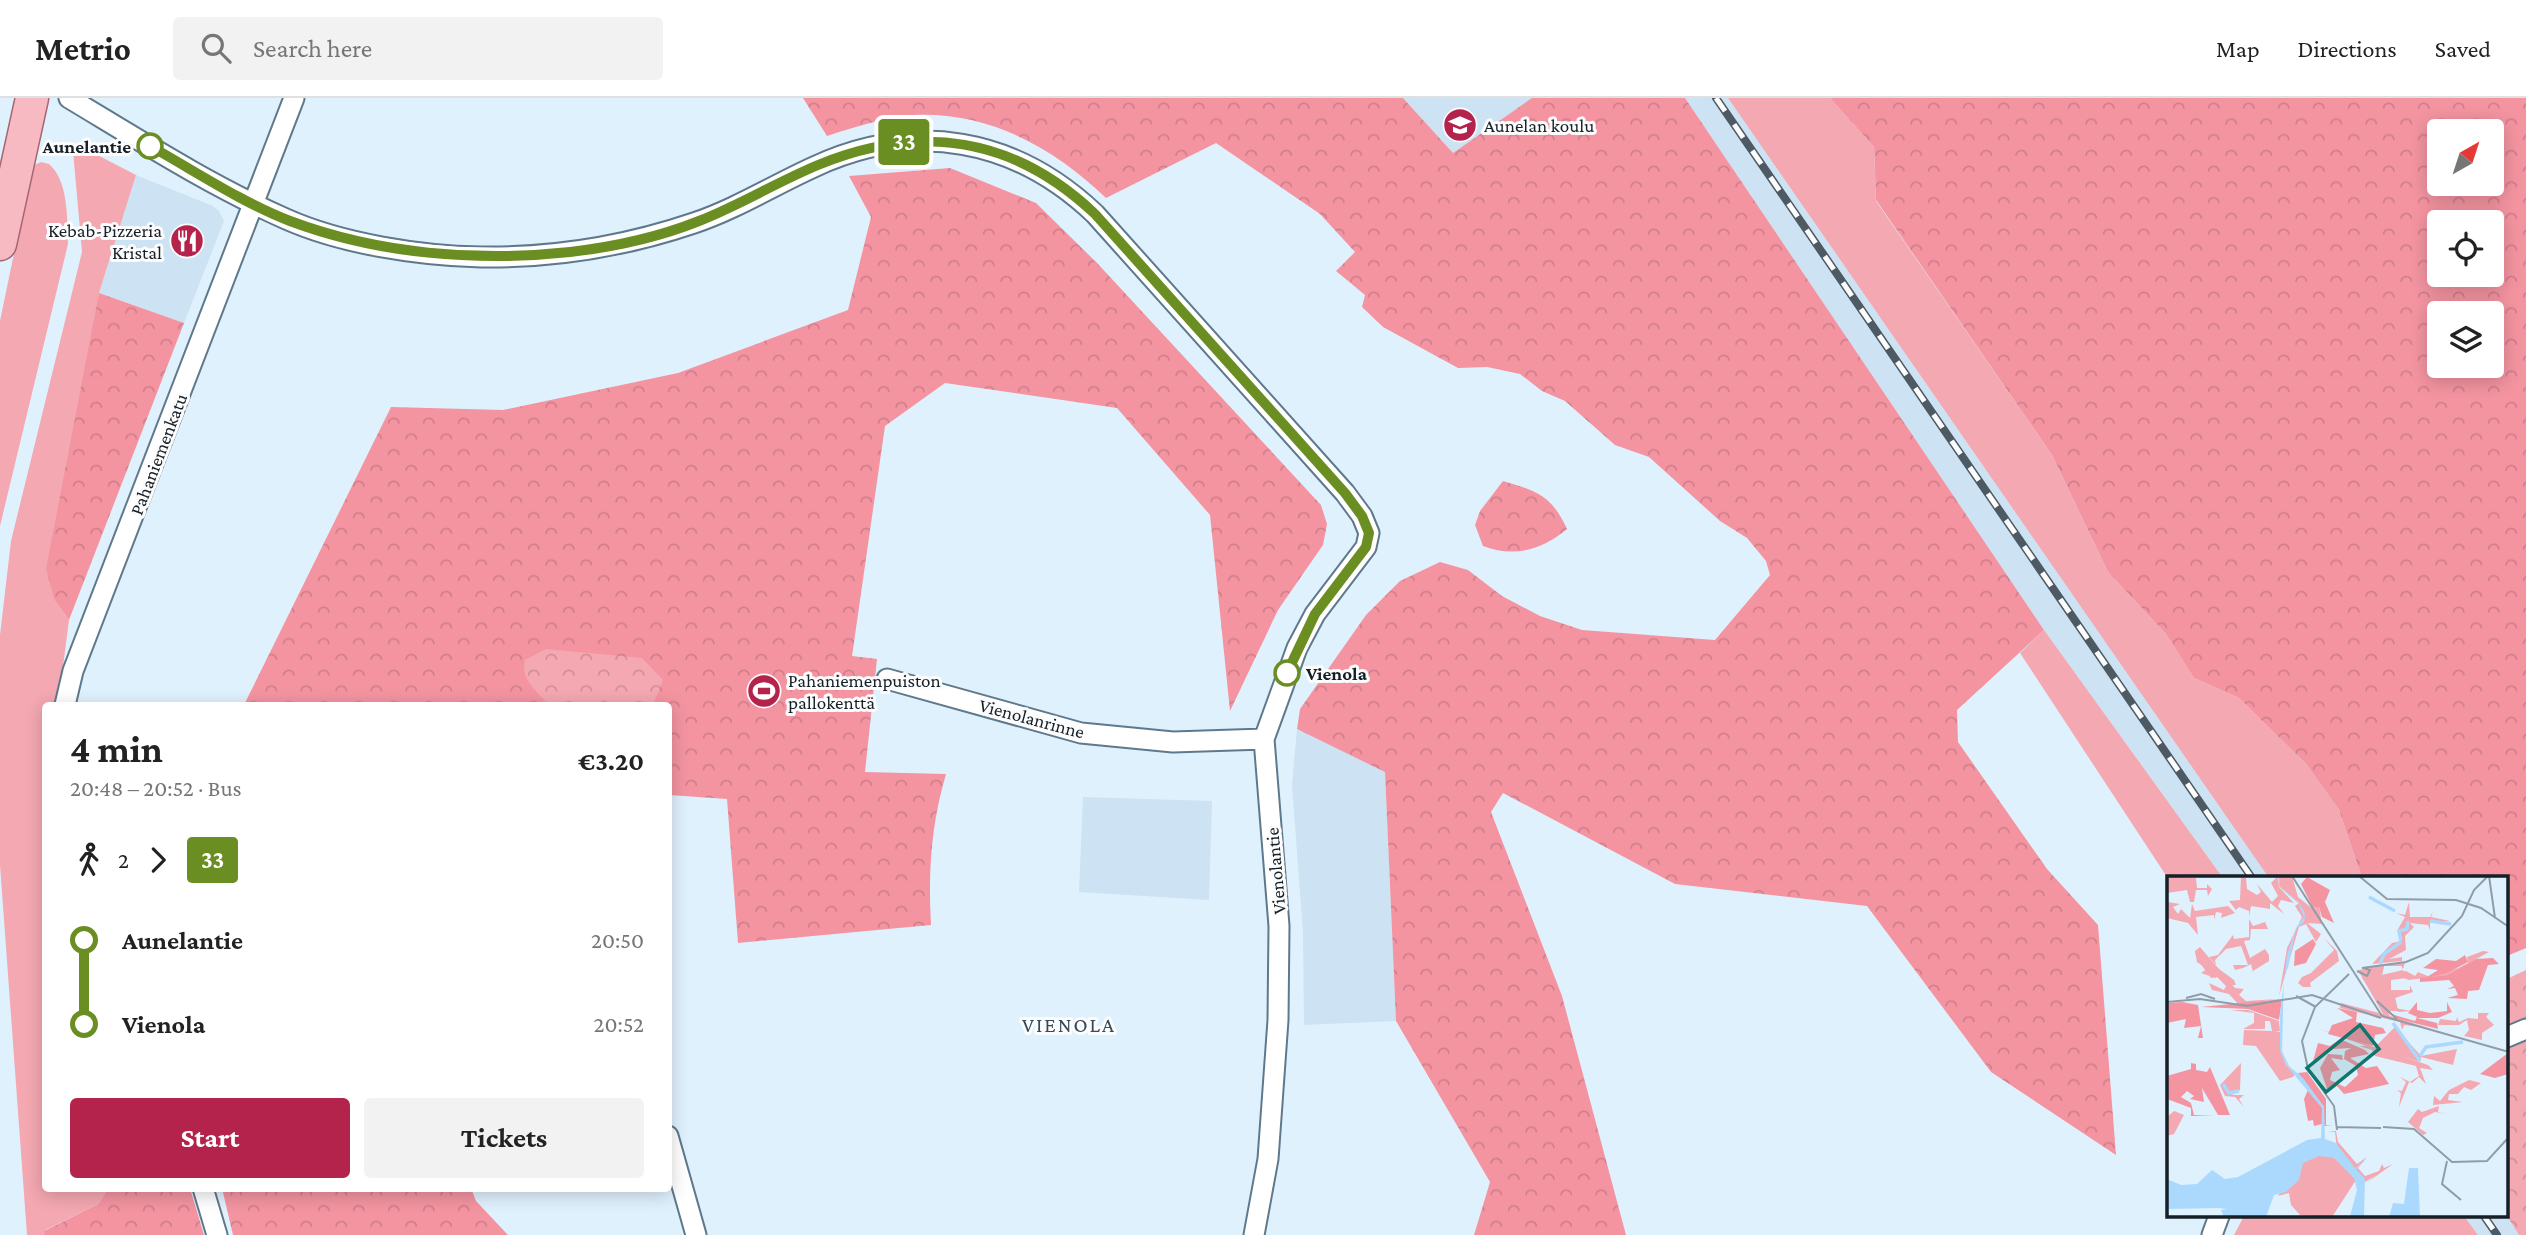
<!DOCTYPE html>
<meta charset="utf-8">
<style>
:root{--surface:#fff;--page:#f2f2f2;--text:#222;--muted:#767676;--line:#e0e0e0;--accent:#b4234b}
body{margin:0;font-family:"Crimson Pro",serif;background:var(--page);color:var(--text);height:100vh;display:flex;flex-direction:column;font-size:26px;white-space:nowrap}
*{box-sizing:border-box;margin:0}
p{font-size:23px;color:var(--muted)}
.icon{flex:none;width:38px;height:38px;fill:none;stroke:currentColor;stroke-width:2;stroke-linecap:round;stroke-linejoin:round}
.map{position:relative;flex:1;overflow:hidden}
.details{position:absolute;left:42px;top:604px;width:630px;height:490px;display:flex;flex-direction:column;background:var(--surface);border-radius:7px;box-shadow:0 4px 18px #0003}
.details>*{flex:none}
.badge{padding:0 14px;border-radius:5px;font-size:24px;line-height:46px}
.needle{width:46px;rotate:39deg}
.fabs{position:absolute;left:2427px;top:21px;display:grid;gap:14px}
.fabs a{display:grid;place-items:center;width:77px;height:77px;border-radius:7px;background:var(--surface);box-shadow:0 4px 18px #0003;font-size:35px}
.map>.badge{position:absolute;translate:-50% -50%;box-shadow:0 0 0 4px #fff}
.legs{display:flex;align-items:center;gap:10px;height:77px;padding:0 28px;font-size:23px}
.legs p{margin-inline-start:auto}
.summary{display:flex;align-items:center;justify-content:space-between;height:119px;padding:0 28px}
h1{font-size:38px;font-weight:700;line-height:52px}
.action{display:flex;gap:14px;margin-top:auto;padding:14px 28px}
.action a{flex:1;height:80px;border-radius:7px;background:var(--accent);color:#fff;font-size:28px;font-weight:700;line-height:80px;text-align:center}
.action a+a{background:var(--page);color:var(--text)}
ul{padding:0 28px;list-style:none}
li{display:flex;align-items:center;gap:24px;height:84px;font-size:26px}
li i{display:grid;place-items:center;width:10px;height:100%;margin:0 9px;background:currentColor}
li i::after{content:'';width:18px;height:18px;margin:-9px;border:5px solid;border-radius:50%;background:var(--surface)}
li p{margin-inline-start:auto}
li:first-child i{background:linear-gradient(#0000 50%,currentColor 0)}
li:last-child i{background:linear-gradient(currentColor 50%,#0000 0)}
header{display:flex;align-items:center;gap:42px;box-sizing:border-box;height:98px;padding:0 35px;background:var(--surface);border-bottom:2px solid var(--line)}
header strong{font-size:33px}
nav{display:flex;gap:38px;margin-inline-start:auto;font-size:24px}
.search{width:490px;height:63px;background:var(--page);display:flex;align-items:center;gap:18px;box-sizing:border-box;padding:0 24px;border-radius:7px;color:var(--muted);font-size:26px}
.map>svg:first-child{display:block}
.built{fill:#cde2f2}
.grass{fill:#f4a8b1}
.forest{fill:url(#forest-crowns);fill-rule:evenodd}
.park{fill:url(#park-crowns)}
.lines{fill:none;stroke-linecap:round;stroke-linejoin:round}
.minor-casing{stroke:#5f798c;stroke-width:23}
.primary-casing{stroke:#a46672;stroke-width:35}
.minor{stroke:#fff;stroke-width:19}
.primary{stroke:#f7bac2;stroke-width:32}
.rail-casing{stroke:#4e5a63;stroke-width:8}
.rail{stroke:#fcfcfc;stroke-width:5;stroke-dasharray:16;stroke-linecap:butt}
.line-1-casing{stroke:#fff;stroke-width:16}
.line-1{stroke:#6b8e23;stroke-width:10}
.stop-1-dot{fill:#fff;stroke:#6b8e23;stroke-width:3.5}
.labels{text-anchor:middle;stroke-width:6;stroke-linejoin:round;paint-order:stroke}
.poi-label{font-size:19px;fill:#151f27;stroke:#fcfcfc;text-anchor:start}
.stop-label{font-size:19px;font-weight:bold;fill:#151f27;stroke:#fcfcfc;text-anchor:end}
.street-label{font-size:19px;fill:#151f27;stroke:#fcfcfc}
.neighbourhood-label{font-size:21px;letter-spacing:2px;fill:#334b5c;stroke:#fcfcfc}
.inset-river{fill:none;stroke:#aad9fd;stroke-width:3.5}
.inset-road{fill:none;stroke:#8f9da8;stroke-width:2}
.view{fill:#0f766e;fill-opacity:0.15;stroke:#0f766e;stroke-width:3.5}
.inset-edge{fill:none;stroke:#151f27;stroke-width:3.5}
</style>
<header>
<strong>Metrio</strong>
<div class="search"><svg class="icon" aria-label="search" viewBox="0 0 24 24"><circle cx="10" cy="10" r="6"/><path d="M15 15l6 6"/></svg>Search here</div>
<nav><a>Map</a><a>Directions</a><a>Saved</a></nav>
</header>
<div class="map">
<svg width="2526" height="1137" viewBox="0 0 2526 1137">
<defs>
<pattern id="forest-crowns" width="20" height="18" patternUnits="userSpaceOnUse" patternTransform="scale(1.75)"><rect width="20" height="18" fill="#f494a1"/><path d="M2 6a3 3 0 1 1 6 0M12 15a3 3 0 1 1 6 0" fill="none" stroke="#d07f8b"/></pattern>
<pattern id="park-crowns" width="20" height="18" patternUnits="userSpaceOnUse" patternTransform="scale(1.75)"><rect width="20" height="18" fill="#f4a8b1"/><path d="M2 6a3 3 0 1 1 6 0M12 15a3 3 0 1 1 6 0" fill="none" stroke="#d09098"/></pattern>
</defs>
<rect width="100%" height="100%" fill="#e0f1fe"/>
<path class="built" d="M1403,0h129l-79,55z
M1685,0h43l541,780h-46l-179,-248z
M136,77l77,31 6,5 5,10 -40,102 -85,-30z
M1297,631l88,42 11,250 -92,4 -1,-92 -11,-148z
M1083,699l129,4 -3,99 -130,-8z
M2464,1118h43l12,19h-41z"/>
<path class="grass" d="M1728,0h102l44,49 2,54 176,254 56,117 58,62 28,44 45,20 68,67 32,45 23,68h-93z
M78,47l58,30 -37,118 -44,308 14,19 -11,85h-12v483h58l2,4 -8,12 -53,26v5h-18l-27,-370v-230l11,-94 71,-289 -9,-101z
M41,64l8,2c20,17 18,56 19,80l-68,282v-205l32,-155z
M2044,532l179,248 -54,2 -149,-227z
M2244,1118h220l14,19h-244z"/>
<path class="forest" d="M803,0h600l50,55 79,-55h153l359,532 -87,80 1,32 89,127 51,56 18,230 -125,-83 -124,-166 -192,-22 -172,-91 -12,19 71,184 64,239h-152l16,-53 -94,-161 -11,-249 -88,-43 3,-20 66,-94 34,-34 40,-19 28,8 34,26 38,20 42,14 133,10 55,-65 -4,-14 -19,-23 -27,-17 -71,-64 -34,-12 -50,-44 -23,-10 -22,-17 -33,-7 -29,1 -75,-41 -21,-20 3,-12 -29,-24 19,-19 -35,-38 -104,-71 -110,55c-52,-50 -116,-86 -191,-83 -30,2 -60,12 -88,21z
M1830,0h696v850l-19,8v-78h-145l-23,-68 -32,-45 -68,-67 -45,-20 -28,-44 -58,-62 -56,-117 -176,-255 -2,-53zM2492,33v53h-52v-53zM2492,124v53h-52v-53zM2440,215h52v53h-52z
M950,70l86,35 62,61 223,241 6,19 -4,21 -45,65 -48,101 -20,-196 -93,-107 -172,-25 -60,43 -33,230 25,3 -12,113 81,2c-15,51 -18,98 -15,151l-193,18 -11,-144 -58,-4 -1,-90h-424l147,-298 112,3 175,-37 170,-63 23,-93 -22,-41z
M99,195l85,30 -115,297 -14,-19 -9,-32z
M1503,383c34,10 49,15 64,48 -25,21 -53,29 -84,17l-8,-21 5,-14z
M104,1090h86l14,47h-159l-1,-4 54,-27 8,-12z
M222,1090h249l5,13 32,34h-275z"/>
<path class="park" d="M546,551l96,9 21,22 -10,25h-104c-12,-14 -29,-25 -24,-45z
M2526,872v265h-7l-12,-19v-237z"/>
<g class="lines">
<g class="minor-casing">
<path id="minor" d="M69,0c70,42 142,88 217,121 56,25 135,37 195,38 72,1 145,-11 213,-34 42,-14 80,-38 120,-56 101,-47 201,-29 281,47l250,279 17,23 7,17 -3,14 -51,67 -18,34 -33,91 15,187 -1,94 -10,139 -14,76
M887,581l194,54 92,9 91,-3
M65,607l8,-34 221,-573
M2507,939l19,-8
M668,1038l28,99
M203,1090l14,47
M2212,1137l7,-19"/>
</g>
<g class="primary-casing">
<path id="primary" d="M0,146l32,-146"/>
</g>
<use href="#minor" class="minor"/>
<use href="#primary" class="primary"/>
<g class="rail-casing">
<path id="rail" d="M1716,0l536,780
M2484,1118l13,19"/>
</g>
<use href="#rail" class="rail"/>
</g>
<g class="lines">
<g class="line-1-casing">
<path id="line-1" d="M150,48c45,25 91,56 140,75 88,33 187,41 280,31 43,-5 89,-15 129,-31 41,-16 78,-39 119,-56 102,-42 196,-28 277,49l250,279 17,23 7,17 -3,14 -51,67 -28,59"/>
</g>
<use href="#line-1" class="line-1"/>
</g>
<defs>
<g id="school-disc" transform="scale(1.75)"><circle r="9.5" fill="#b4234b" stroke="#fcfcfc"/><path d="M0-5L7-2L0 1L-7-2ZM-4 1L0 2.5L4 1V4Q0 6-4 4Z" fill="#fff"/></g>
<g id="restaurant-disc" transform="scale(1.75)"><circle r="9.5" fill="#b4234b" stroke="#fcfcfc"/><path d="M-5-6h1v4h1v-4h1v4h1v-4h1v5L-1.5 .5V6h-2V.5L-5-1ZM5-6V6H3V1.5H1.5Q1.5-4 5-6Z" fill="#fff"/></g>
<g id="stadium-disc" transform="scale(1.75)"><circle r="9.5" fill="#b4234b" stroke="#fcfcfc"/><path d="M0-5a6.5 5 0 1 0 0 10a6.5 5 0 1 0 0-10ZM-3.5-1.8h7v3.6h-7Z" fill="#fff"/></g>
</defs>
<g fill-rule="evenodd">
<use href="#school-disc" x="1460" y="27"/>
<use href="#restaurant-disc" x="187" y="143"/>
<use href="#stadium-disc" x="764" y="593"/>
</g>
<g class="stop-1-dot">
<circle cx="150" cy="48" r="12"/>
<circle cx="1287" cy="575" r="12"/>
</g>
<g class="labels">
<g class="poi-label">
<text x="1484" y="34">Aunelan koulu</text>
<text x="162" y="139" text-anchor="end">Kebab-Pizzeria<tspan x="162" dy="22">Kristal</tspan></text>
<text x="788" y="589">Pahaniemenpuiston<tspan x="788" dy="22">pallokenttä</tspan></text>
</g>
<g class="stop-label">
<text x="131" y="55">Aunelantie</text>
<text x="1306" y="582" text-anchor="start">Vienola</text>
</g>
<g class="street-label">
<text transform="translate(158 356) rotate(-69)" y="7">Pahaniemenkatu</text>
<text transform="translate(1032 620) rotate(15)" y="7">Vienolanrinne</text>
<text transform="translate(1275 773) rotate(-95)" y="7">Vienolantie</text>
</g>
<g class="neighbourhood-label">
<text x="1069" y="934">VIENOLA</text>
</g>
</g>
<g transform="translate(2167 778)">
<rect width="341" height="341" fill="#e0f1fe"/>
<path d="M112,0h13l6,21 15,12 6,-3 3,18 -15,-1 14,11 -5,8 -10,-18 -7,3 -20,69 8,-48 15,-31 -7,-11 4,-3 -20,-17zM33,71l35,41 9,1 -5,6 7,6 32,-2 -40,5 -9,-10 -17,-4 -3,-7 15,7 2,-4 -9,-9 -6,1 -14,-19 -2,-8zM316,75l6,1 -42,23 -38,5 -11,-4 -10,6v25l24,4 -13,1 -16,-7 7,11 71,22 -40,-11 -17,-2 -2,5 -2,-8 -60,-14 1,-5 42,11 -25,-44 47,-7 -2,6 -3,-5 -16,2 -2,9 24,-4 9,5 3,-4 12,5 28,-9 10,-5 -1,-6zM210,100l10,2 -2,27 -8,-9 4,-4 -3,2 -6,-10zM63,134h18l31,11 1,10h-5l5,1 1,20 5,13 10,8 -3,4 -13,4 -24,-35 -13,-1 1,-15 28,1 -2,-10h-5v8h-22l11,-6v-10zM150,152l111,37 5,5 -13,-2 6,16 -7,-7 -7,6 -3,-1 -10,25 2,-14 -4,-3 5,1 4,-9 -6,-5 10,5 9,-6 -3,-10 -41,-10 -3,-6 -13,-4h7zM74,187l-1,27 -8,5h12l-5,4 5,8 -9,-10 -10,-1 -5,-11zM7,235l10,4 -10,19 -7,2v-19zM161,255h8l2,11 19,22 10,-7 -9,11 7,8 14,-5 3,-7 2,4 9,-4 -28,20 10,-8 -10,6 -28,-33 -2,-17z" fill="#f4a8b1" fill-rule="evenodd"/>
<path d="M140,1l23,13 -5,12 9,21 -12,-6 -3,-10 -6,1 -12,-24zM146,63l3,5 -10,19 -12,3 1,-15zM298,79l3,7 -21,11 -17,4h-3l11,-7 -15,-2 13,-9 20,2zM326,82l6,6 -11,1 -9,25 -11,1 -1,8 -20,-1 11,-3 -3,-7 -8,1 7,-3 -5,-6 -29,2v-4l27,-3 29,-16zM223,105l1,10h16l-12,7 3,13 -9,-3 2,6 24,7 2,-4 -9,-4 9,-11v8l13,3 17,-2v-9l5,10 -14,6h-21l20,5 1,6 -40,-10 -10,-6 -6,-7 5,1zM115,123l-3,21 -31,-11 -47,-2zM15,126l16,3 5,33h-5l3,-12 -17,2 2,-9 -19,4v-20zM170,132l20,4 -1,10 27,6 3,5 -11,2 -2,11 -45,-12 4,-9 21,-7zM173,163l25,11 4,4 -19,4 16,10 11,-2 12,18 -45,10 -7,-8 -9,6 -8,-24 8,-14 14,1 1,5 -12,-2 9,12 -8,2 -2,8 15,7 13,-12 -2,-9 -12,-7 1,-8 6,-3 -18,1 -20,12 5,-18 12,3zM341,177v21l-13,4 -15,-4zM24,187l5,1v6l11,2 3,-5 20,48h-12l-16,-27 2,14 -14,-3 4,-3 -7,-5 -6,6 10,6 3,12 20,1h-23v-8l-24,-9v-23l24,-7zM140,196l19,27v26h7l-9,1v-19l-26,-34zM130,198l7,7 18,27v16l-8,2 -1,-6 -5,1 -4,-22 4,-9z" fill="#f494a1"/>
<path d="M0,0l29,2 1,10h10v-4l5,5 -4,7 -1,-6h-11l-2,12h-4l-3,-12 -20,3zM74,0l5,2 1,11 10,6 4,-3 -4,-8 15,18 6,-6 -7,-13 7,-7 1,11 15,16 -13,-3 -3,6 6,8 -14,-11v6l-19,-3 -2,11v-6l-10,-4 -3,3 -7,-9 11,-1zM0,26l13,2 -7,3 5,7 3,-5 9,9 2,-14 3,7 33,-5 7,7 -14,5 1,-5 -6,-1 -2,8v-5l-18,2 2,18 -10,-12 -21,-5zM242,26l1,15h20l3,-6 -2,6 19,4 -20,2v7l-2,-5 -18,-2 4,4 -9,9 1,14 -17,9 13,-2v4l-30,3 20,-21 9,-2 -3,-12 7,-12 -9,-4 9,2zM82,43l4,7 12,-4 3,7h-17l-1,11 -6,1 6,17 15,-9 4,6v6l-16,10 1,5 -3,-12 -8,4 -8,2 -2,-5h15l-7,-19 -15,3 -11,11 1,5 -7,-8 9,-2 15,-20 1,4 15,-2zM156,61l14,14 2,10 -29,22 1,4h-8l-5,-4 4,-6 9,-4 23,-23zM28,75l39,29 2,5h-7l-12,-12 -1,5 -15,-5 6,-4 -10,-7zM234,87l2,3v3l-1,-3h-18l-2,9 21,-5 5,13 -2,-5 -15,2v10h19v-5l3,7 -18,6 3,13h-12l-24,-33 9,-11zM311,137h11l-3,4 8,8 -12,8v7l-18,-4 5,-6 -2,-10 -8,5h-21l2,-6 16,2 1,-4 2,5 9,-4 10,1zM228,151l26,29 36,-7 -4,16 -32,-8 -1,5 -46,-14zM302,204l12,3 -10,7 -7,-3 -6,7h-9l-1,6 15,2 -30,3 1,-9 6,5 9,-11zM272,230l-1,6 8,2 -11,-2 -12,6 -4,10 8,5 -4,2 -15,-13 10,-13 4,3zM147,278l20,2 22,24 -24,37 -32,-2 -9,-10 -2,-12 -11,3 21,-35z" fill="#f4a8b1"/>
<path d="M112,0l1,11 18,15 6,9 1,6 -1,5 -8,7 -8,39 -4,7 -2,76 7,15 14,12 21,29 1,32 11,4 19,25 11,-9 -10,10 9,10 -1,38 -14,-1 7,-26 -3,-12 -20,-20 -15,-2 -16,7 -4,17 -13,12 -12,3 -8,22h-42l-3,-7 6,-1 -9,-1 -51,1v-30l14,6 16,-1 15,-14 13,9 13,-2 69,-37 14,-2 1,-30 -36,-43 -6,-14v-36l7,-60 9,-27 8,-11 -6,-14 -19,-16zM242,292h9l2,49h-31l4,-14 11,1z" fill="#aad9fd"/>
<path class="inset-river" d="M202,21l26,14M263,45l21,3M234,65l-2,-10 8,-2 1,-8M213,88l4,-10 17,-12M226,147l27,38M253,180l6,-9 37,-5M56,208l6,9 10,-2"/>
<path class="inset-road" d="M125,0l90,140 127,36M192,0l28,23 69,1 25,8 28,19M322,0l6,42M195,92l44,-6 22,-9 34,-37 12,-26 14,-14M190,95l10,5 3,-6 -6,-2M129,120l20,11M19,122l15,-4 14,5M210,125l20,18M0,126l33,-3 47,7 65,-11 69,23M169,251l45,1M216,251l31,2 38,33 35,-1 22,-24M170,254l-3,-24 -26,-37 -6,-28 13,-34 34,-33M280,285l-5,23 19,16"/>
<path class="view" d="M193,149l19,24 -53,43 -19,-24z"/>
<rect width="341" height="341" class="inset-edge"/>
</g>
</svg>
<div class="fabs">
<a><svg class="needle" viewBox="-14 -14 28 28"><path d="M0-13l5 13h-10z" fill="#e53935"/><path d="M0 13l5-13h-10z" fill="#767676"/></svg></a>
<a><svg class="icon" aria-label="locate" viewBox="0 0 24 24"><circle cx="12" cy="12" r="6"/><path d="M12 2v4M12 18v4M2 12h4M18 12h4"/></svg></a>
<a><svg class="icon" aria-label="layers" viewBox="0 0 24 24"><path d="M12 4l9 5-9 5-9-5zM3 14l9 5 9-5"/></svg></a>
</div>
<b class="badge" style="left:904px;top:44px;background:#6b8e23;color:#fff">33</b>
<section class="details">
<div class="summary"><div><h1>4 min</h1><p>20:48 – 20:52 · Bus</p></div><b>€3.20</b></div>
<div class="legs"><svg class="icon" aria-label="walk" viewBox="0 0 24 24"><circle cx="13" cy="4" r="2"/><path d="M13 8l-2 6 4 7M11 14l-3 7M7 12l3-4h3l4 4"/></svg>2<svg class="icon" aria-label="forward" viewBox="0 0 24 24"><path d="M9 5l7 7-7 7"/></svg><b class="badge" style="background:#6b8e23;color:#fff">33</b></div>
<ul>
<li><i style="color:#6b8e23"></i><b>Aunelantie</b><p>20:50</p></li>
<li><i style="color:#6b8e23"></i><b>Vienola</b><p>20:52</p></li>
</ul>
<div class="action"><a>Start</a><a>Tickets</a></div>
</section>
</div>
